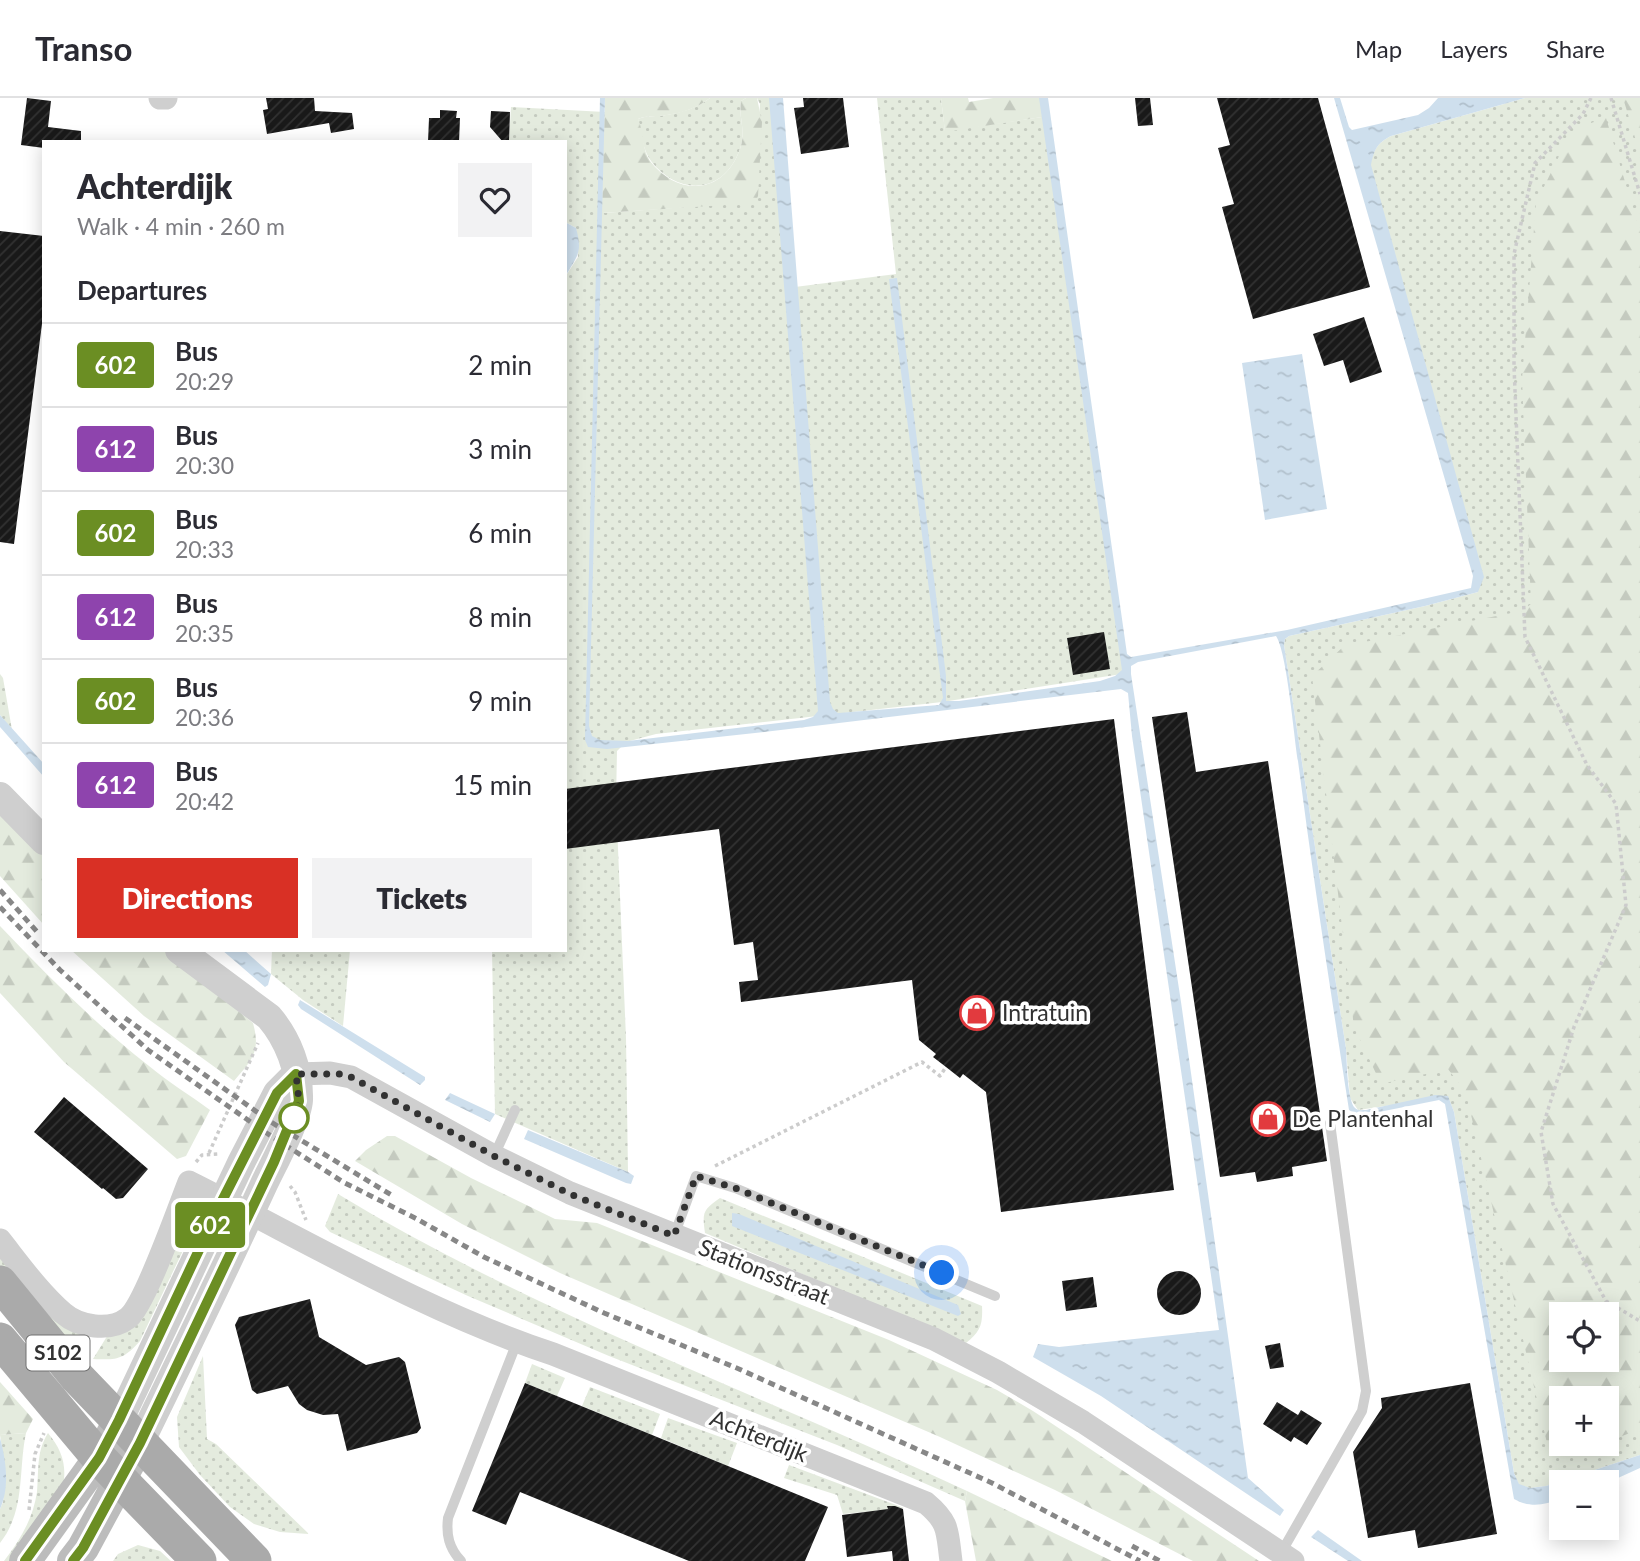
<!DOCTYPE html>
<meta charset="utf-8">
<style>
:root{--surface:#fff;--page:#f2f2f3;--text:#2b2b33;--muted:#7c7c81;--line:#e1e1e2;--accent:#d93025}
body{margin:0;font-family:Lato,sans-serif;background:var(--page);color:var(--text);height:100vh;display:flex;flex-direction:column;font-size:26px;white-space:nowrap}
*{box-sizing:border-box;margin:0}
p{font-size:23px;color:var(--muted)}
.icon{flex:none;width:38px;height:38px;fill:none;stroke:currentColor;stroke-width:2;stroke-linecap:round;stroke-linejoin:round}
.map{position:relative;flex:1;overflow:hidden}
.drawer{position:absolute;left:42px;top:42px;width:525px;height:812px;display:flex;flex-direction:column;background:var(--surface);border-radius:0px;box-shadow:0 4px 18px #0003}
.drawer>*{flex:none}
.badge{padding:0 14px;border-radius:5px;font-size:24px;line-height:46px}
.tools{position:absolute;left:1549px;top:1204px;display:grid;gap:14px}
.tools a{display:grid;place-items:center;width:70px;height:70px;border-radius:0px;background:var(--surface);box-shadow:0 4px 18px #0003;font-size:35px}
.you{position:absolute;width:35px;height:35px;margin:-18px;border:5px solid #fff;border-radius:50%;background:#1a73e8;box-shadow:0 0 0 10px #1a73e833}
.map>.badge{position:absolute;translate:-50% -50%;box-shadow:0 0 0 4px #fff}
h2{padding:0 35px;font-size:26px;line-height:63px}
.round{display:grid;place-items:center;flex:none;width:74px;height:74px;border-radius:0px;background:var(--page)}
.headline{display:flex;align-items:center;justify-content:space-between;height:119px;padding:0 35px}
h1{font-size:33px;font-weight:800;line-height:52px}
.primary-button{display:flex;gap:14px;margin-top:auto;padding:14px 35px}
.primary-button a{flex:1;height:80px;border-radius:0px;background:var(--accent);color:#fff;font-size:28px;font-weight:800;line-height:80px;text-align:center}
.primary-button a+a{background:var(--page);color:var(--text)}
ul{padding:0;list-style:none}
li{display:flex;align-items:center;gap:21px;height:84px;padding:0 35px;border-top:2px solid var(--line)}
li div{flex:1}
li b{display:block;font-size:26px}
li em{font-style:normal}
li .badge{min-width:77px;font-weight:700;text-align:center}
header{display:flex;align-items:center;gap:42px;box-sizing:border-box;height:98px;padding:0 35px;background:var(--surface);border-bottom:2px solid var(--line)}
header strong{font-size:33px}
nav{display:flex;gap:38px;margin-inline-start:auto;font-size:24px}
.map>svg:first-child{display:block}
.grass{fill:url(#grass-dots);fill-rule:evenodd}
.forest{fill:url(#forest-firs);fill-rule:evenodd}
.water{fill:url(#water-ripples)}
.building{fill:url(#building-hatch)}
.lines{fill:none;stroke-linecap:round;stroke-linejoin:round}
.path{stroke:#ccc;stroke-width:3.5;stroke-dasharray:3.5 3.5;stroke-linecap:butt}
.service{stroke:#cfcfcf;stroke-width:10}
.minor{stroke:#cfcfcf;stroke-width:23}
.tertiary{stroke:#cfcfcf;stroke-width:28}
.secondary{stroke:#bcbcbc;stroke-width:32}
.primary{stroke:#aaa;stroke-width:35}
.rail{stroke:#878787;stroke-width:5;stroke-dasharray:7 5;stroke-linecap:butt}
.line-casing{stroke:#fff;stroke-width:16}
.line{stroke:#6b8e23;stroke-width:10}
.walk{stroke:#323232;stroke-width:7;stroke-dasharray:0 12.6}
.stop-dot{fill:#fff;stroke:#6b8e23;stroke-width:3.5}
.labels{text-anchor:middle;stroke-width:7;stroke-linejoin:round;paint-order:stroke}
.shield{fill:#fff;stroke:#707070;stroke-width:2}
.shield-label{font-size:21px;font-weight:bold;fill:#323232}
.poi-label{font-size:23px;fill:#323232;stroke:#fff;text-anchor:start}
.street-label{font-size:23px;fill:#323232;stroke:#fff}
</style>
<header>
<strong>Transo</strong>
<nav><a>Map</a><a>Layers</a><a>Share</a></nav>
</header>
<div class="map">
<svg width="1640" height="1463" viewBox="0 0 1640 1463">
<defs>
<pattern id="grass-dots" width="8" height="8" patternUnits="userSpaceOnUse" patternTransform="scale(1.75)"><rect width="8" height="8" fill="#e4ebde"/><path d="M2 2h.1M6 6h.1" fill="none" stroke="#c4cabf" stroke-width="1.8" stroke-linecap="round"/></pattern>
<pattern id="forest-firs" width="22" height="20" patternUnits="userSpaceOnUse" patternTransform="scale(1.75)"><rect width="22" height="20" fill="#e4ebde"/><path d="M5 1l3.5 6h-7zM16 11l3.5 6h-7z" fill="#c4cabf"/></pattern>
<pattern id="water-ripples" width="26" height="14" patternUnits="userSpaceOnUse" patternTransform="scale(1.75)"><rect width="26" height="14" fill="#cedfed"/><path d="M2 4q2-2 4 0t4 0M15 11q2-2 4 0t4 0" fill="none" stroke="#b1c0cc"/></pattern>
<pattern id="building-hatch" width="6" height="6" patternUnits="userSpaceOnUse" patternTransform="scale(1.75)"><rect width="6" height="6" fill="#191919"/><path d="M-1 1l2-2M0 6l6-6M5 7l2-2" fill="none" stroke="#323232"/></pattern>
</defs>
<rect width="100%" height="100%" fill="#fff"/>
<path class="grass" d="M710,0h36l-5,3c-3,19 7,31 -3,53 -18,42 -62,40 -87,7 -8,-10 -10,-29 -13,-42 9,-4 19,-2 28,-4 15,-2 33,-8 44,-17z
M757,0h24l14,189 101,-13 -19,-176h64l4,33 104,-15 79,557 -186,29 -286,32 -30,8 -9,9 -1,50 10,237 2,134 -133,-58 -3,-164h73v-673l13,-20 -2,-29 -11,-6v-80h-56l2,-35 94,5 -2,101 152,-11 5,-98z
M1525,0h115v1357l-94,31 -16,2 -11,-3 -5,-12 -60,-361 -6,-15 -90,13 -8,-12 -4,-49 -62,-404 1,-6 4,-3 136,-30 53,-14 -108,-427c4,-15 7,-22 21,-29zM1561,1216h45v46h-45zM1561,1300h45v46h-45z
M0,576l3,4 9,52 -12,-15z
M272,852h78l-7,76 -40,-26 -32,-26z
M338,1096c200,121 417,198 629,297l-2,10 -128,-56 -228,-89 -141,-60 -138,-64 -5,-6z
M720,1100l262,108c1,19 -2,26 -16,37l-261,-110c-3,-21 -2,-23 15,-35z
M196,1110h3l-1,11 -58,122c-17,19 -23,19 -47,18l16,-26 32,-12 50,-111z
M0,1154l86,80 -11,19 -75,-81z
M203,1258l4,83 9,5 93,90 -29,-2 -26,-8 -24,-17 -30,-32 -21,-28 -2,-30z
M532,1266l33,14 -8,18 -32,-13z
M590,1289l70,27 -8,21 -70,-29z
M668,1320l69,25 -9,23 -67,-28z
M26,1335c-8,38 0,77 -26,110v-34l3,-7 3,-26 -6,-41z
M48,1335c14,17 19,32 15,53l-51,75h-8c16,-21 29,-42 33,-69 2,-21 -1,-40 11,-59z
M789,1367l115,43 -61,6 -6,-19 -53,-17z
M138,1447l22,6 11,10h-58l5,-7z"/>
<path class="forest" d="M605,0h105c-12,10 -29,15 -43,17 -10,2 -20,0 -29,4 6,13 4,31 12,42 26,34 70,35 88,-7 10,-22 0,-34 3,-53l5,-3h11l5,24 -4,74 -3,7 -153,10z
M941,0h27l1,4 24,-4h54l2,18 -104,16z
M1623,0h17v56z
M1606,20l34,114v1197l-33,13 -1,-44h-45v46h41l-28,11 -24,1 -84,-363 -18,-24 -67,15 -27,-57 -42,-351 32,-30 178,-35 9,-7 -9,-225 14,-176 27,-55 22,-23zM1561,1216h45v46h-45z
M0,712l44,41v74l-44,-49z
M0,828c47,49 95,98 149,140 19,16 41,29 61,44l-24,46 -9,3 -113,-97 -64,-69z
M71,852h93l89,73c8,29 -1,37 -19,58l-90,-65z
M387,1038h8l76,42 84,41 42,4 292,117 108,50 36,21 226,150h-66l-138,-71 -115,-53 -380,-164 -98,-49 -107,-63 11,-11z
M0,1284l33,37 -7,14 -26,2z
M967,1393l145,70h-136l-11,-60z"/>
<path class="water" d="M600,0h5l-16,628 3,10 8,4 28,1 176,-21 9,-3 5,-6 -49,-613h14l47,604 3,7 5,4 101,-8 4,-7 -54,-419 8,-1 49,398v25h13l141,-20 15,-5 7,-6 -83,-572h9l79,556 4,3 156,-27 184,-42 2,-12 -139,-478h6l9,29 3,3 66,-15 11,-7 9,-10h87l-134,38c-14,7 -17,14 -20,29l113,412 -6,15 -53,14 -136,30 -4,3 -1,6 62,404c1,12 1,51 9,59 3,3 6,2 11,2l69,-15 13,1 6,16 60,361 5,11 11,4 16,-2 94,-31v13l-33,15 -46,-1v17c-17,6 -31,9 -47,0l-69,-395 -6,-4 -80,16 -10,-6c-18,-116 -36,-232 -51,-349 -4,-24 -11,-109 -22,-125l-138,26 -7,4v8l50,328 67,476 36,32 -4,6 -179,-120 -68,-39 5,-13 21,3 160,-17 -87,-594 -4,-43 -7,-4 -366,44 -148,16 -19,-2 -3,-7z
M565,124l11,6c7,25 1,28 -11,49z
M1302,256l25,155 -62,11 -23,-157z
M0,617l44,49v13l-44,-50z
M222,852h22l27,24 -3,11 -3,2z
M300,902l125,77v3l-5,5 -119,-76 -3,-4z
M450,995l45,21 -5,8 -45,-22z
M528,1032l100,42 6,4 -3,8 -5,-1 -102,-44z
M732,1115l7,1 219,91 3,9 -3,2 -226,-90z
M0,1340c6,22 10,49 0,71z
M1318,1432l44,31h-14l-37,-24z"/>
<path class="building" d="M27,0l24,3 -3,26 33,4v11h-37v6l-23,-3z
M266,0h48l1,13 37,2 2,16 -23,4 -2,-10 -62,11 -4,-24 5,-1z
M803,0h40l6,49 -48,7 -7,-46 10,-1z
M1135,0h15l3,27 -15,1z
M1217,0h101l52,189 -117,32 -31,-112 12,-3 -16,-56 12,-3z
M440,12l17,1 -1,7h4l-1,24h-31l1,-24h11z
M491,13l19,1 -1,30h-6l-13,-15z
M0,133l44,5v72l-30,236 -14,-2z
M1364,219l18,55 -32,11 -7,-23 -19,6 -11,-32z
M1104,534l6,37 -37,6 -6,-37z
M1187,614l9,60 72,-11 59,400 -35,6 1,9 -36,6 -2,-10 -35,5 -68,-460z
M1114,621l60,471 -173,22 -15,-120 -23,-18 -3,4 -14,-11 -13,-10 3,-3 -17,-14 -7,-60 -171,22 -2,-20 19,-2 -5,-38 -19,3 -15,-116 -154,20v-60z
M64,999l84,72 -25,29 -7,1 -13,-11 -1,1 -68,-57z
M1157 1195a22 22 0 1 1 44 0a22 22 0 1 1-44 0Z
M1093,1179l4,30 -31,4 -4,-30z
M310,1201l9,38 47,28 33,-8 6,5 16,66 -4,5 -70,18 -9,-37 -15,1 -16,-5 -8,-6 -11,-18 -31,8 -5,-4 -17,-65 4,-8z
M1280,1245l4,24 -14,2 -5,-23z
M525,1285l303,124 -23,54h-116l-169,-69 -14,33 -34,-14z
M1470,1285l27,151 -79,14 -3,-18 -47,8 -15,-86 29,-44 -1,-10z
M1277,1304l21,13 3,-5 21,13 -15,22 -13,-8 -3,5 -28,-18z
M887,1408h8l8,3 6,52h-16l-1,-10 -45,6 -5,-42 46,-6z"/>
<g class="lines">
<path class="path" d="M1591,0l-8,16 -48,49 -21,91v112l11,271 62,128 29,39 10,101 -52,122 -33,105 12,72 53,97 34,20
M1611,0l29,96
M209,1055l49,-110
M196,1064l6,-7 17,-1
M715,1068l207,-104 18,14 6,-9
M290,1088l5,6 11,28
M29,1412l6,-56 9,-21"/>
<path class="service" d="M494,1058l21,-46
M674,1138l22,-60 39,12 260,108
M1281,1455l81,-142 4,-20 -36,-268
M461,1463c-12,-13 -15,-26 -13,-43l69,-176"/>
<path class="minor" d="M160,0h6
M296,976l34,-1 21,4 143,79 76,37 364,146 64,33 85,50 210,139
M0,1142c19,24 39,52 63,73 16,14 47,19 65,5 17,-13 51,-111 61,-136 120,60 237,130 364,172l373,149c24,20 21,29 25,58"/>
<path class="tertiary" d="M0,698l44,45
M119,1323l122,-258 36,-70 19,-19
M140,1345c42,-86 84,-172 124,-259 9,-19 34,-65 35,-84 1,-30 -11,-61 -30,-83l-90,-67"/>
<path class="secondary" d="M25,1463l74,-103 20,-37
M73,1463l10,-13 57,-105"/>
<path class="primary" d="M0,1185l76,93 178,185
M0,1242l99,118 100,103"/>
<path class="rail" d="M0,792l39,44
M0,809l60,63 88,80 117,82 78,50 74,37 67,38 120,56 135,56 253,114 148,78
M125,920l146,104 122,74
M1132,1448l28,15"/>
</g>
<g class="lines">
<g class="line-casing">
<path id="line" d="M25,1463l74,-103 20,-38 104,-221 54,-106 19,-19 3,27 -25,61 -134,281 -57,105 -10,13"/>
</g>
<use href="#line" class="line"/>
<path class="walk" d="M294,1020l5,-17 -3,-27h46l9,3 143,79 76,38 104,42 22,-60 39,12 207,85"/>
</g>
<defs>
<g id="shop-ring" transform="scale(1.75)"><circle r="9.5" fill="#fff" stroke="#e23a3e" stroke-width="1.5"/><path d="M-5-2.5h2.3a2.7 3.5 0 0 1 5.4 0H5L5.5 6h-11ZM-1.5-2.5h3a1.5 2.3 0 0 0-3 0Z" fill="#e23a3e"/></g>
</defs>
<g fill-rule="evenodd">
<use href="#shop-ring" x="977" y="915"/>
<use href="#shop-ring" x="1268" y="1021"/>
</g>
<circle class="stop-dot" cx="294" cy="1020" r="14"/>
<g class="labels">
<rect class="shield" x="26.5" y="1237.5" width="63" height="35" rx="5"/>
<g class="shield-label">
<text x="58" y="1262">S102</text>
</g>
<g class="poi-label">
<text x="1002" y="923">Intratuin</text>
<text x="1292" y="1029">De Plantenhal</text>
</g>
<g class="street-label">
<text transform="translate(764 1174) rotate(22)" y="8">Stationsstraat</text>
<text transform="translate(759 1338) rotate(22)" y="8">Achterdijk</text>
</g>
</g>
</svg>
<div class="tools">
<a><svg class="icon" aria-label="locate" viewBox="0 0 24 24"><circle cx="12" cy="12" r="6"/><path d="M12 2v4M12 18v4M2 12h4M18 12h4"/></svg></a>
<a>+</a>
<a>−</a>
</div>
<div class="you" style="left:942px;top:1175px"></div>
<b class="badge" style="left:210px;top:1127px;background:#6b8e23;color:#fff">602</b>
<section class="drawer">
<div class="headline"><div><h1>Achterdijk</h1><p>Walk · 4 min · 260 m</p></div><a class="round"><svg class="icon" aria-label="heart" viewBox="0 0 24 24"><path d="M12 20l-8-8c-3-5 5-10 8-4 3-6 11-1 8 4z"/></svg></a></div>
<h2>Departures</h2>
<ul>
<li><span class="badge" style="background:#6b8e23;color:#fff">602</span><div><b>Bus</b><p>20:29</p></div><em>2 min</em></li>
<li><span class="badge" style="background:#8e44ad;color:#fff">612</span><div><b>Bus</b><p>20:30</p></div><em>3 min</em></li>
<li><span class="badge" style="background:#6b8e23;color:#fff">602</span><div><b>Bus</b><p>20:33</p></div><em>6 min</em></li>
<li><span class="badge" style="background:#8e44ad;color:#fff">612</span><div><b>Bus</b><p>20:35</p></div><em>8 min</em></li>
<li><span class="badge" style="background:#6b8e23;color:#fff">602</span><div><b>Bus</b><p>20:36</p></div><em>9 min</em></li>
<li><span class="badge" style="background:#8e44ad;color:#fff">612</span><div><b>Bus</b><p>20:42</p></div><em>15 min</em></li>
</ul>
<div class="primary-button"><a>Directions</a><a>Tickets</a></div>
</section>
</div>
